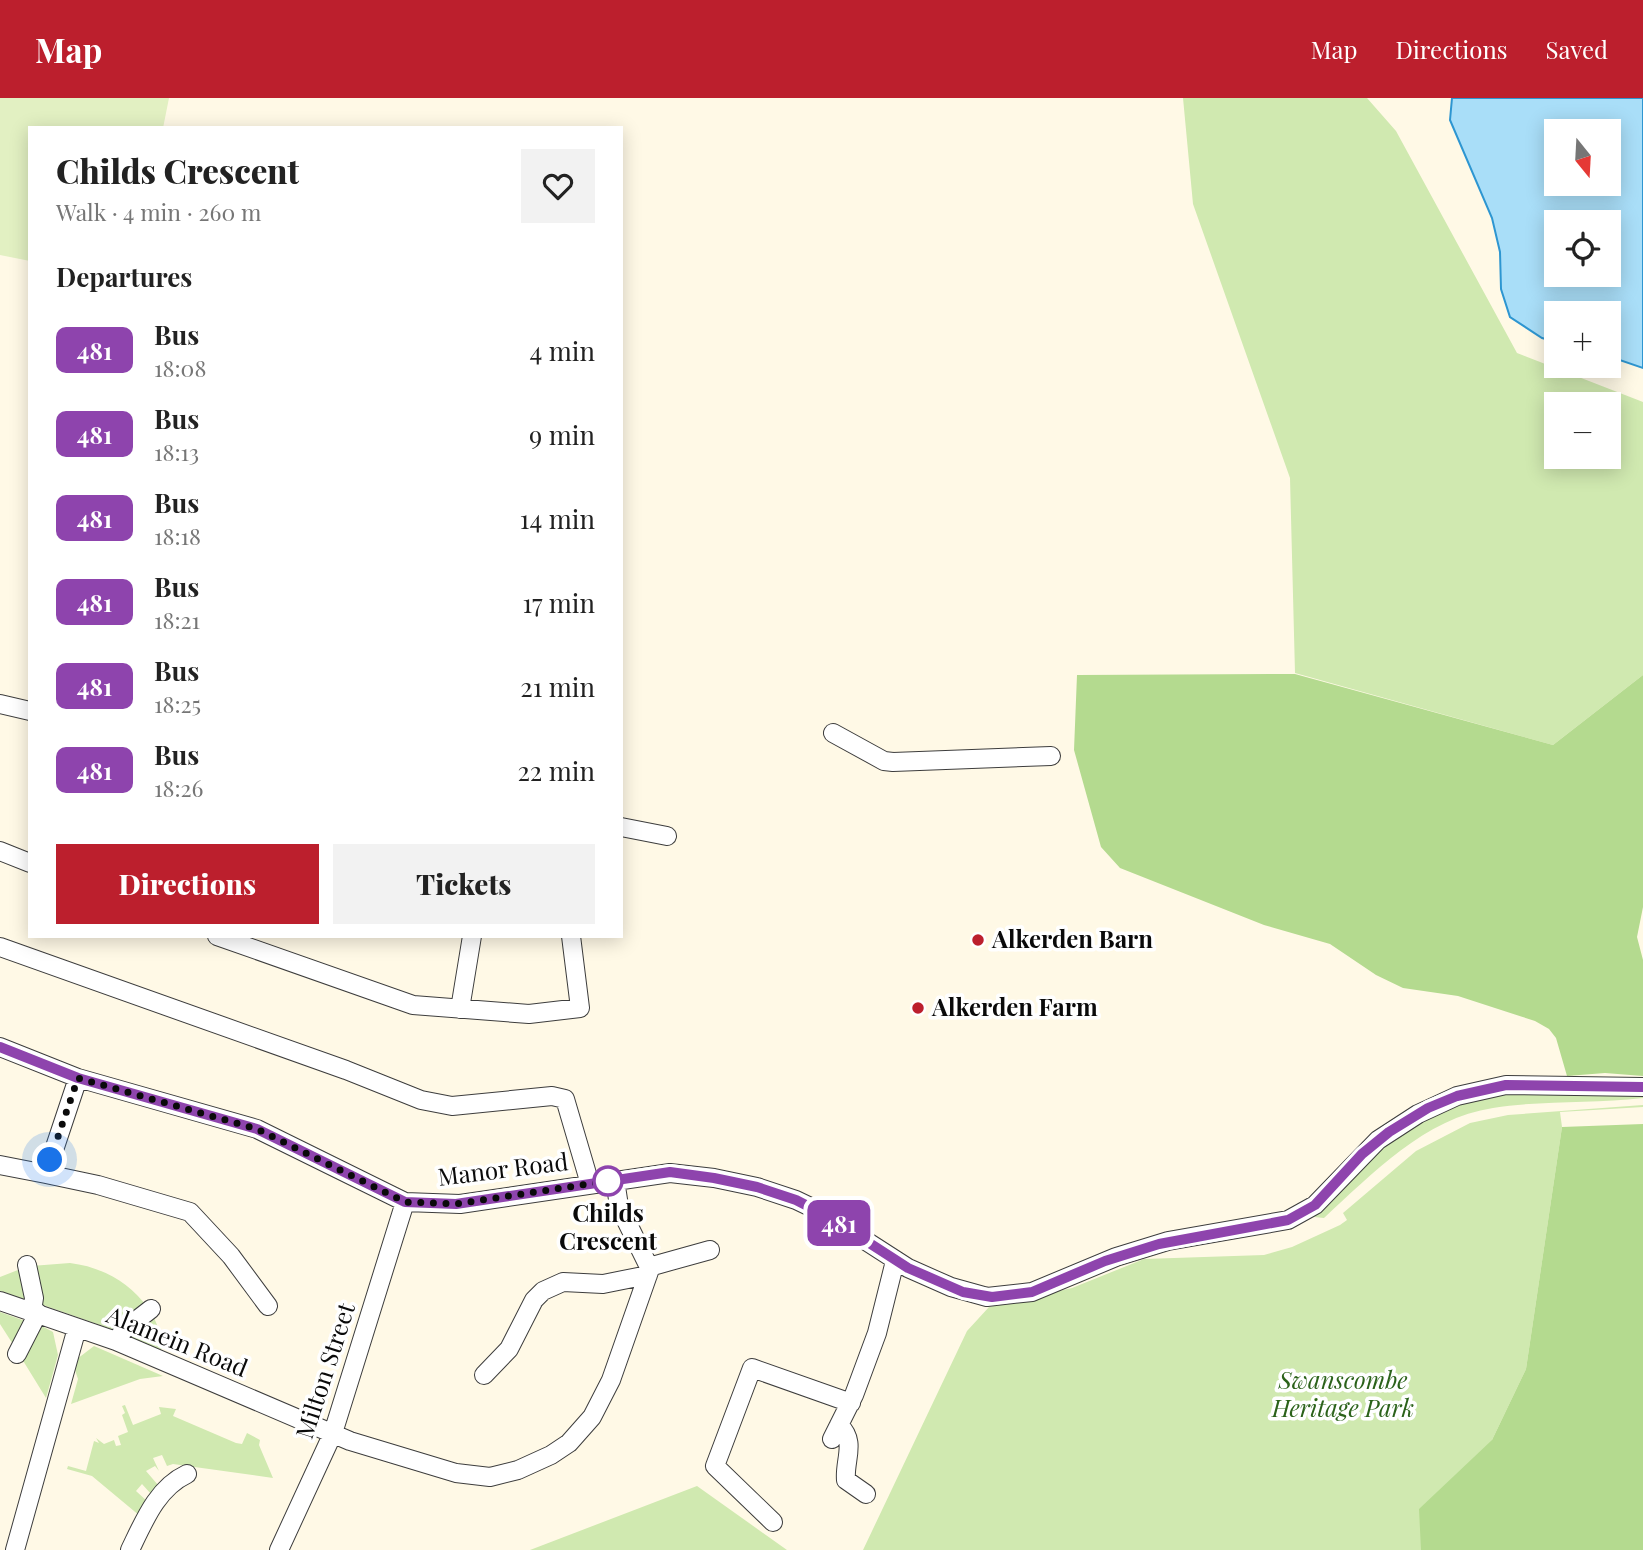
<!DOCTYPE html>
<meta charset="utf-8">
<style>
:root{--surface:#fff;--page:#f2f2f2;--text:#222;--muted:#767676;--accent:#bc1f2d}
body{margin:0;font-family:"Playfair Display",serif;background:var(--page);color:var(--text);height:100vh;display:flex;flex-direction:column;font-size:26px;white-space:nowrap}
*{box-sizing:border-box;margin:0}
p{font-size:23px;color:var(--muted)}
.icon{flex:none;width:38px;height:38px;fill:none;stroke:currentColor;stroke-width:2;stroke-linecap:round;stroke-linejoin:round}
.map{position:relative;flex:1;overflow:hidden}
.details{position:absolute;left:28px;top:28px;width:595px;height:812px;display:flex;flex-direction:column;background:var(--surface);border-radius:0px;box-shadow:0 4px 18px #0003}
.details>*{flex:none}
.badge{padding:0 14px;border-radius:10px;font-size:24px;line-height:46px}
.needle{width:46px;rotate:162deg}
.buttons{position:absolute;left:1544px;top:21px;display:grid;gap:14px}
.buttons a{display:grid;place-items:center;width:77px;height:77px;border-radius:0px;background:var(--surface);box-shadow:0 4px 18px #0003;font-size:35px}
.you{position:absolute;width:35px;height:35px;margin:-18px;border:5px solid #fff;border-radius:50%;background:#1a73e8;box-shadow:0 0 0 10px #1a73e833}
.map>.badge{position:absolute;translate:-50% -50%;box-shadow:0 0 0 4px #fff}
h2{padding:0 28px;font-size:26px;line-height:63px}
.round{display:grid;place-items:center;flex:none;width:74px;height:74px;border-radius:0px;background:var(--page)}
.overview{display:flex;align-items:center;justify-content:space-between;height:119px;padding:0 28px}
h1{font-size:33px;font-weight:800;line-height:52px}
.button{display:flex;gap:14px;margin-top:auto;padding:14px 28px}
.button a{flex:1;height:80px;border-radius:0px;background:var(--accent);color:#fff;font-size:28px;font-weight:800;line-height:80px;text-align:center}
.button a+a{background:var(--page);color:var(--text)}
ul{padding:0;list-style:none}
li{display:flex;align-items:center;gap:21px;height:84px;padding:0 28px}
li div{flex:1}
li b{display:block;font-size:26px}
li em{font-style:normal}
li .badge{min-width:77px;font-weight:700;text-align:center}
header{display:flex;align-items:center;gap:42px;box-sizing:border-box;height:98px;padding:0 35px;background:var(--accent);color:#fff}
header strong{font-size:33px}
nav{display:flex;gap:38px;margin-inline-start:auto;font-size:24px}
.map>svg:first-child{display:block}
.green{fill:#d0e9b0;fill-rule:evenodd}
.forest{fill:#b4da8f}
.pitch{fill:#e2f0c2}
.water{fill:#a9def8;stroke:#2e96d1;stroke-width:2;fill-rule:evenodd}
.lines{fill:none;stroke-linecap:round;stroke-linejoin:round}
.minor-casing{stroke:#3d3d3d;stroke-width:20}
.minor{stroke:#fff;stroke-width:18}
.line-casing{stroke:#fff;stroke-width:16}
.line{stroke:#8e44ad;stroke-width:10}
.walk{stroke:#0a0a0a;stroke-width:7;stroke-dasharray:0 12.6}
.poi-dot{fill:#bc1f2d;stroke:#fff;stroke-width:2.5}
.stop-dot{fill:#fff;stroke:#8e44ad;stroke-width:3.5}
.labels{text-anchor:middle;stroke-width:7;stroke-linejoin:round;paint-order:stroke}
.poi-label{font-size:24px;font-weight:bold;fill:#0a0a0a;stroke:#fff;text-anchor:start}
.street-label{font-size:24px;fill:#0a0a0a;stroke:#fff}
.stop-label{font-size:24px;font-weight:bold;fill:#0a0a0a;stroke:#fff}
.park-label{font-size:24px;font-style:italic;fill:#2b621a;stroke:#fff}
</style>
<header>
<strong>Map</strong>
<nav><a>Map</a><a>Directions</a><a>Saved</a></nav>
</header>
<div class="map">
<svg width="1643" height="1452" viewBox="0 0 1643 1452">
<rect width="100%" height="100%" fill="#fff9e6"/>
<path class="green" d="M1183,0h184l29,33 121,222 126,49v273l-90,70 -258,-72 -5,-195 -97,-274zM1556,306h52v53h-52z
M1520,995l123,2v3c-50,6 -101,2 -150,10 -68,10 -121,66 -169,110l-10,-1c20,-18 36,-40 55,-59 40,-41 96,-59 151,-65z
M1643,1007v2l-83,5 2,15 -36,242 -34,71 -12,110h-617l104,-219 22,-24 83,-19 72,-29 120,-4 28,-8 48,-22 7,-5 -4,-7 73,-62 54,-28 38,-8z
M70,1165c32,4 59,19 78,45l-31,23 -74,-26 -12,-39z
M23,1170l5,33 -28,-10v-14z
M0,1214l28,10 -12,27 -16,-25z
M153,1217l12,30 -5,5 -35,-15z
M40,1227l13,7 5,23 -12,43 -24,-39z
M94,1248l69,30 -23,3 -69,25 7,-25 -3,-9 2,-11z
M125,1307l8,20 28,-11 -2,-7 17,2 -3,7 63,27 6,1 5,-11 13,7 -1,5 14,33 -100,-14 -6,2 -5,-11 -9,3 6,13 -4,-5 -9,5 12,14 -7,9 -9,-10 -6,7 12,11 -8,14 -48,-40 -25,-7 1,-3 18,5 8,-30 5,2 -3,-5 8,6 10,-4 2,6 5,-1 -3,-9 10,-4 -6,-17 3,-2 -3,-7z
M697,1388l90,64h-257z"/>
<path class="forest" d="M1295,576l258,71 90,-70v232l-6,30 6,23v116l-38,-3 -38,3 -11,-38 -7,-9 -14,-8 -77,-25 -55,-8 -27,-13 -46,-31 -66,-19 -144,-57 -19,-21 -27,-97 3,-75z
M1643,1026v426h-222l-2,-41 73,-69 34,-71 36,-242z"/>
<path class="pitch" d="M0,0h169l-6,30h-133v133l-30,-6z"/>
<path class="water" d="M1452,0h191v270l-35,-12v-43h-52v29l-14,-4 -32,-21 -9,-28 -1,-37 -8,-34 -42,-98zM1556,33h52v53h-52zM1556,124h52v53h-52z"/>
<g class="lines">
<g class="minor-casing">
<path id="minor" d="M0,606l30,7
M833,635l51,28 9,1 158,-6
M621,729l46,9
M0,753l30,12
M217,838l196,69 116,9 51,-6 -9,-72
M0,849l346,123 75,30 31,6 100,-10 13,3 25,85
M460,911l12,-73
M0,949l78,31 179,51 148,73 55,2 210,-31 44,5 43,9 39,13 25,12 87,56 43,19 36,10 45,-5 84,-35 52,-16 120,-21 27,-15 63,-65 40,-26 39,-18 49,-11 137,2
M78,980l-32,96 52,11 92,27 41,44 37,50
M0,1067l46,9
M27,1167l7,33 -2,13
M649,1169l61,-17
M0,1203l116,40 234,100 106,32 34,4 28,-7 33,-15 18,-12 23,-26 19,-37 39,-111 -31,-63 -4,-26
M116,1243l8,-11 27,-21
M17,1256l21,-41
M484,1277l25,-26 25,-49 9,-9 20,-9 40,2 45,-9
M839,1327c18,17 5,35 7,55l20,14
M832,1341l22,-44 23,-62 18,-72
M773,1424l-58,-56 37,-98 99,35
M15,1452l62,-222
M130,1452c14,-29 27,-62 57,-76
M279,1452l54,-117 72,-231"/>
</g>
<use href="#minor" class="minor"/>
</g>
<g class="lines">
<g class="line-casing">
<path id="line" d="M0,949l78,31 179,51 148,73 51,2 214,-32 44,6 43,9 39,13 33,17 79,51 55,24 29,5 40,-5 73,-31 54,-17 129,-24 27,-15 47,-51 27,-22 39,-24 29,-12 49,-11 137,2"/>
</g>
<use href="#line" class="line"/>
<path class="walk" d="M50,1062l28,-82 179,51 148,73 51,2 159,-24 -7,1"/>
</g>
<g class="poi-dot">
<circle cx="978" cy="842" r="7"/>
<circle cx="918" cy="910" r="7"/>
</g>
<circle class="stop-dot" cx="608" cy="1083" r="14"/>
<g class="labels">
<g class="poi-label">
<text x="992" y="850">Alkerden Barn</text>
<text x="932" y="918">Alkerden Farm</text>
</g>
<g class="street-label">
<text transform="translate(503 1072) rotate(-7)" y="8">Manor Road</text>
<text transform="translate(177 1244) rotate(22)" y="8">Alamein Road</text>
<text transform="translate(326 1273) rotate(-72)" y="8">Milton Street</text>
</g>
<g class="stop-label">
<text x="608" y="1124">Childs<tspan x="608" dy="28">Crescent</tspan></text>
</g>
<g class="park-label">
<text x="1343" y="1291">Swanscombe<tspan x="1343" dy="28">Heritage Park</tspan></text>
</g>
</g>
</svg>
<div class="buttons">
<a><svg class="needle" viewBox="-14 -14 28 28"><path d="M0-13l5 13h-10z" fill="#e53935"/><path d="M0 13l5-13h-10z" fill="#767676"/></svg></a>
<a><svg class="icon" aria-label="locate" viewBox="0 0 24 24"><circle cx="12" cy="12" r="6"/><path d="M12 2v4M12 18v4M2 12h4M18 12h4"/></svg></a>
<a>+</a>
<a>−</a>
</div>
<div class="you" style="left:50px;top:1062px"></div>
<b class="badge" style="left:839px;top:1125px;background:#8e44ad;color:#fff">481</b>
<section class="details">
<div class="overview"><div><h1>Childs Crescent</h1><p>Walk · 4 min · 260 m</p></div><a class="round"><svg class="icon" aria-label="heart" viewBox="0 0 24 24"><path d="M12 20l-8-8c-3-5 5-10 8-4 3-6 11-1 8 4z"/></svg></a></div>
<h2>Departures</h2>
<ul>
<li><span class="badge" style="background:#8e44ad;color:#fff">481</span><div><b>Bus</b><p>18:08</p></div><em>4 min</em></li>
<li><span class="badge" style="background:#8e44ad;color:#fff">481</span><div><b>Bus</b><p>18:13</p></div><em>9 min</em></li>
<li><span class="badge" style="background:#8e44ad;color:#fff">481</span><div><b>Bus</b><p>18:18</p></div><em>14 min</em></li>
<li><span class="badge" style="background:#8e44ad;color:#fff">481</span><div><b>Bus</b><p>18:21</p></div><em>17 min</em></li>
<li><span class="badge" style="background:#8e44ad;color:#fff">481</span><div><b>Bus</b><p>18:25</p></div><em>21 min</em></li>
<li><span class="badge" style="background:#8e44ad;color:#fff">481</span><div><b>Bus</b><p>18:26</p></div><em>22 min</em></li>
</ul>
<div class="button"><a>Directions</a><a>Tickets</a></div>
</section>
</div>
